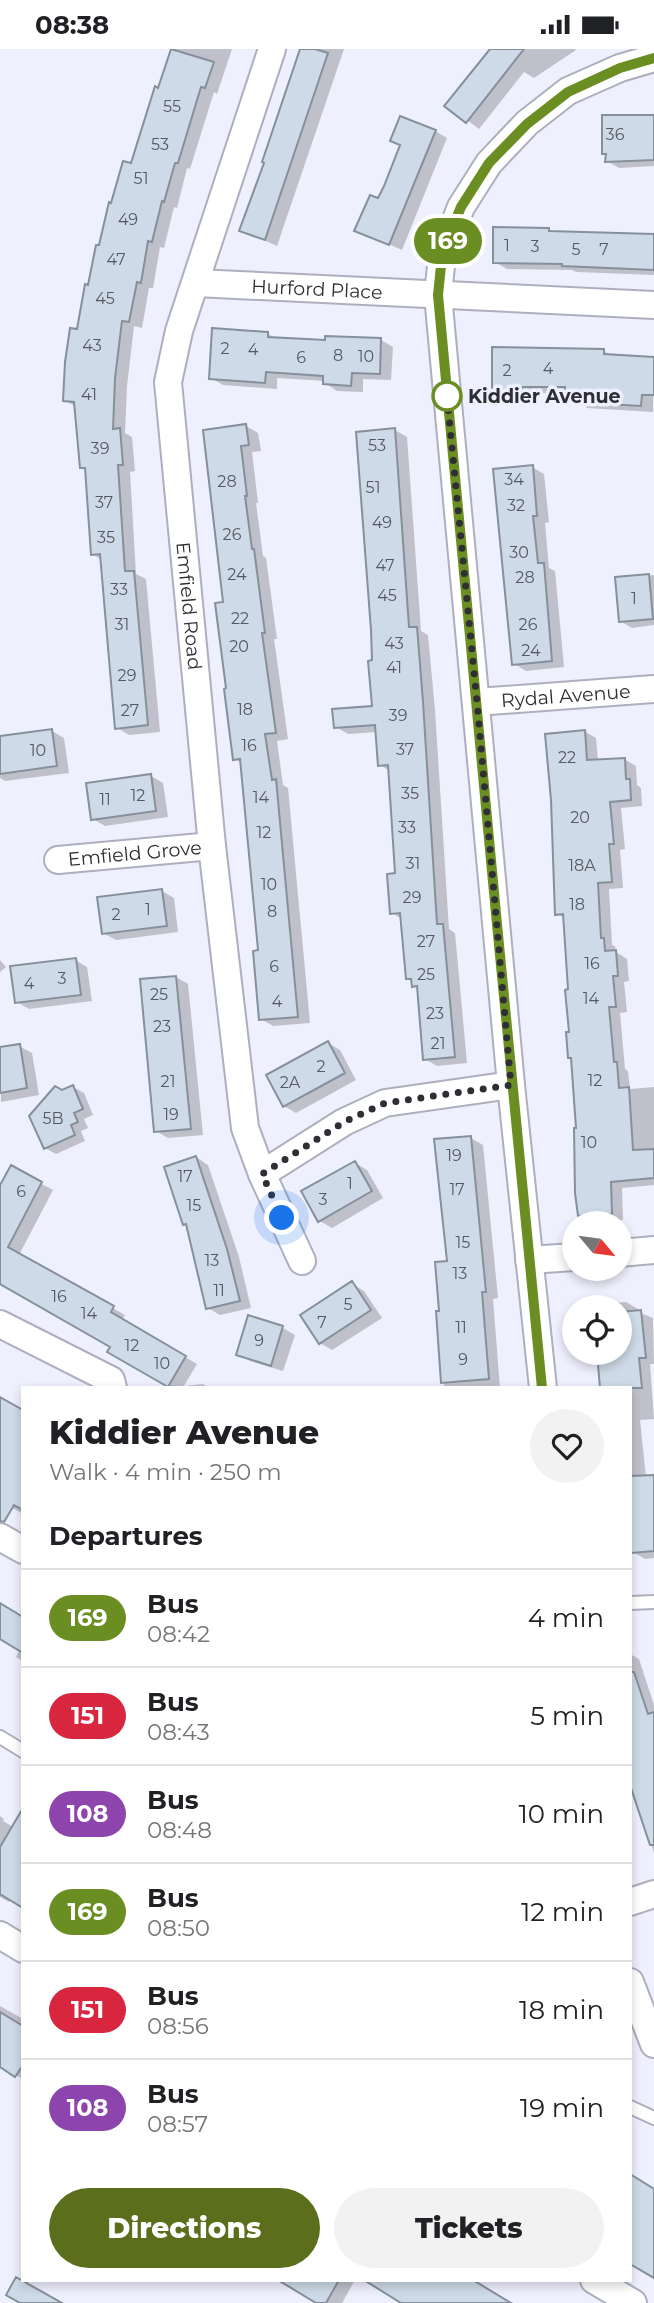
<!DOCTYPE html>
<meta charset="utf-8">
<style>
:root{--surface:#fff;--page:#f2f2f2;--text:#202124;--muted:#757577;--line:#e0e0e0;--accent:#5b6e1c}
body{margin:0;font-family:Montserrat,sans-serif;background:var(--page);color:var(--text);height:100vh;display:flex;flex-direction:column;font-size:26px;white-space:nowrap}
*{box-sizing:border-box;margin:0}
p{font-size:23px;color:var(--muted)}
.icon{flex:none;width:38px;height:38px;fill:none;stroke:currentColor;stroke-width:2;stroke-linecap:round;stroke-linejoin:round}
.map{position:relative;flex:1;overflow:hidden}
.sheet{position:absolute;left:21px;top:1337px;width:611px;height:896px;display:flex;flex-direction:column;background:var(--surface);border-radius:0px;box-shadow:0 4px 10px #0003}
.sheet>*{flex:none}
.badge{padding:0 14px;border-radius:23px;font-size:24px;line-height:46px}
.needle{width:46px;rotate:119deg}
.buttons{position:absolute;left:562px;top:1162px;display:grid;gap:14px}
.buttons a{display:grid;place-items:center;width:70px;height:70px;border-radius:50%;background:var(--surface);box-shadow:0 4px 10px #0003;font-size:35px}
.you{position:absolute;width:35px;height:35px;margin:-18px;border:5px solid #fff;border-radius:50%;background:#1a73e8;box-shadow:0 0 0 10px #1a73e833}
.map>.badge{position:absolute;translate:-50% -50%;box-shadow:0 0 0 4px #fff}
h2{padding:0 28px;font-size:26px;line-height:63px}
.round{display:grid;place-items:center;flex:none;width:74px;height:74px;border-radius:37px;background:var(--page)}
.summary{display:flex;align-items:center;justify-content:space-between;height:119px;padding:0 28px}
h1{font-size:33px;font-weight:800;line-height:52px}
.cta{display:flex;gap:14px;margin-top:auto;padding:14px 28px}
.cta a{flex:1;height:80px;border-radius:42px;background:var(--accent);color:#fff;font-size:28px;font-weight:800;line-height:80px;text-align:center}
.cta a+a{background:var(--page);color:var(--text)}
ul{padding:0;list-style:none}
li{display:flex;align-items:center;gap:21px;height:98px;padding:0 28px;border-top:2px solid var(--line)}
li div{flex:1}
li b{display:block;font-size:26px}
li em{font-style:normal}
li .badge{min-width:77px;font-weight:700;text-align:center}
.status{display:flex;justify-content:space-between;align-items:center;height:49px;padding:0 35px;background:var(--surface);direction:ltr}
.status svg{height:19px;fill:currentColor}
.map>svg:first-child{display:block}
.shadow{fill:#0003}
.building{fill:#cedae7;stroke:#85909c;stroke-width:2}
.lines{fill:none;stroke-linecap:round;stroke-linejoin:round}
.lane-casing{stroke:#aeafbe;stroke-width:16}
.street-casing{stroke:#aeafbe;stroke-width:30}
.lane{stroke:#fff;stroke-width:12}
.street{stroke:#fff;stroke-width:26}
.line-casing{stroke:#fff;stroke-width:16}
.line{stroke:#6b8e23;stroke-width:10}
.walk{stroke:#2e2e34;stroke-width:7;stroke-dasharray:0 12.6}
.stop-dot{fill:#fff;stroke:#6b8e23;stroke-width:3.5}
.labels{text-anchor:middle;stroke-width:7;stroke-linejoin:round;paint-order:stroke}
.number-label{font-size:16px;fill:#565961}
.street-label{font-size:19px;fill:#2e2e34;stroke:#eff0fd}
.stop-label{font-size:19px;font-weight:bold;fill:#2e2e34;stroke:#eff0fd;text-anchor:start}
</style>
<div class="status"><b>08:38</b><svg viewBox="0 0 49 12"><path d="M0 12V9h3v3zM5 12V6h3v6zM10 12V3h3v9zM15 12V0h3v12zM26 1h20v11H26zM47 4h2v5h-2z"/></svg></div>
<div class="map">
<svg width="654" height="2254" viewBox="0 0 654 2254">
<rect width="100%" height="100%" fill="#eff0fd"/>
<path class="shadow" d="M173,0h59l-15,45 -3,-2 -24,77 -3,-1 -10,40 -3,-1 -10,41 -4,-1 -7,41h-4l-7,40 -8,-2 -7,60 -2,47 7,4 3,34 -5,1 6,102 10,5 14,153 -31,3 -13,-8 -14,-167 -10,-6 -5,-83 -6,-4 -5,-60 -11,-7 13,-70 35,-125 20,-40z
M302,0h42l-67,197 -36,-16 25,-67z
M494,0h81l1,1 -42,28 -10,-6 -45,57 -32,-24z
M640,65h14v52l-35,2 -12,-7v-6l-3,-2 36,-36z
M435,82l12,7 -45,112 -45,-20z
M548,180l7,4 99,4v38l-78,-3 -4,-2 -65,-1 -12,-7z
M268,285l9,5 50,3 54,-2 12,7 -2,33 -28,-1v13l-26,-1 -12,-8v-2l-48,-3v11l-54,-4 -12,-7z
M604,302l8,5 42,2 -1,54 -66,-4 -20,-15h-33v6h-28l-12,-7z
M246,377l12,7 3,18 -9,1 6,51h-2l7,53 3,2 11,81h-3l14,100 -11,2 6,44 5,3 22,235 -37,3 -12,-7 -1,-67 -18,-189 -7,-4 -10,-156 -20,-172z
M395,381l12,7 14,194 7,4 7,75 14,219 6,4 12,130 -30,3 -12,-7 -6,-70 -11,-11 -6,-59 -10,-6 5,-39 -7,-103 -10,-6 -3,-33 -29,2 -12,-7 38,-20v-45z
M532,418l12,7 5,48 -4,1 4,45 6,3 9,96 -38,4 -12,-7z
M654,526v50l-22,3 -12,-7 -4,-42z
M52,682l12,7 5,35 -64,8 -5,-3v-40z
M584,682l12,7 2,23 26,-2 12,7 1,19 4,3 1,18 -21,2 4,41 -5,1 3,38 -14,1 3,56 3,1 1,6 11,7 2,22 -5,1 3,30 -7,1 5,56 3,2 2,18 24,-2v98l-32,3 1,32 -32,2 -11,-7 -2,-85 -8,-139 -5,-73 -8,-4z
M151,727l12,7 5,34 -63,9 -12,-7z
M162,842l12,7 4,34 -62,8 -13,-7z
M0,911l6,7 -6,5z
M75,911l12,7 5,34 -63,8 -12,-7z
M176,928l12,7 15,151 -35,3 -12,-7z
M328,994l12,7 16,30 -60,33 -12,-7z
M19,997l13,7 7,42 -38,7 -1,-53z
M73,1038l11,6 9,22 -9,4 4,9 -7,3 4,10 -29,13 -11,-6 17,-56z
M471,1089l12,7 15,153 -5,1 7,89h-56l-6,-75h3z
M196,1108l12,8 31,92 12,51 -31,7 -12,-7 -20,-82 -4,-2z
M355,1114l12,7 16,28 -51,30 -12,-7z
M12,1119l41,22 -34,65 106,60 -3,5 75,44 -13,22 19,-2 6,4h-42l1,-3 -55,-39 -113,-64v-93z
M352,1235l12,7 18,27 -50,32 -12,-7z
M626,1253l12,7v3l15,6 1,46h-4l4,55 -14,1 6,57 8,-1v82l-9,1 -12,-7 -3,-28v-136h-29l-3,-35h22v-46h-26v-2z
M249,1268l34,11 12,7 -12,36 -33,-10 -12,-7z
M0,1349l23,13v103l-23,-13z
M0,1561l23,9v42l-7,-4 4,-8 -20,-11z
M630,1605l9,5 15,46v148l-24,-69z
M0,1767l4,3 -1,2 20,12 -14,69 -9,-5z
M0,1957l23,13v60l-23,-13z
M300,2231h55l-13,23h-23z"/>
<path class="building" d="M171,0l43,13 -9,26 -4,-1 -23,76h-3l-11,39 -2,-1 -10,41 -4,-1 -7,42 -4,-1 -8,40 -7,-1 -7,57 -2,51 7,-1 3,37h-5l7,106h9l14,154 -33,4 -15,-175 -9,1 -6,-87h-5l-6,-66 -11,-1 2,-39 5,-34 7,1 8,-45 3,1 8,-40h3l10,-43 2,1 12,-42 8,2 24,-77 3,2z
M300,0h15l13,4 -63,187 -26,-9 25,-68 -2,-1z
M490,0h34l-58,74 -22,-17z
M602,66h52v45l-49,2 1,-8h-4z
M400,67l36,14 -47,115 -35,-14 16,-36 8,3 6,-12 16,-41 -10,-4z
M493,178l56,1v3l105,3v36l-92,-4v-2l-69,-1z
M212,279l56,4v5l57,3v-4l56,2 -1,36 -28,-1 -1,13 -28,-2v-8l-57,-4 -1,11 -56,-4z
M492,298l112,2v5l50,3v38h-12l-1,11 -68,-4 1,-6h-9v-9h-43v6h-30z
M246,375l3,21 -8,1 6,50h-2l7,53h2l11,84h-3l14,100 -11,1 7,46 4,-1 22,238 -39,3 -6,-69 5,-1 -5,-53 -13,-138 -7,1 -9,-71 2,-1 -11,-85 8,-1 -20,-172z
M395,379l14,199h8l6,75 14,222h6l12,133 -32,3 -6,-74 -5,1 -1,-8h-5l-6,-66 -10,1 -3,-40 8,-1 -7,-108 -10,1 -3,-41 -41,3 -2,-19 40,-3 -4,-45 4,-1 -1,-30 -15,-198z
M533,416l4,51h-4l5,47h6l8,98 -40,4 -19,-196z
M649,525l4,45 -34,3 -4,-45z
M52,680l5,37 -57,8v-38z
M585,681l2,30 38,-2 1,21h4l1,21 -21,2 4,42h-5l3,38 -14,1 3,55h3l1,13 11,-1 2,26h-5l3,31h-7l5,55h3l2,26 10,-1 4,63 21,-1v29l-43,4 1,32 -34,2 -3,-23 -1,-65h2l-5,-70h-3l-2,-26h3l-4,-42 3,-1 -5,-75 -8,1 -4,-115 -6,-66z
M151,725l5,37 -65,9 -5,-37z
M162,840l5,37 -65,8 -5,-37z
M76,909l5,37 -66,8 -5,-37z
M176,927l15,153 -37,3 -14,-153z
M328,992l17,32 -62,34 -17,-32z
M20,995l7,44 -27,5v-46z
M73,1036l10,24 -9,4 4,9 -7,3 4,10 -31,14 -15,-33 26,-30 7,4z
M471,1087l15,156h-4l7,87 -48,4 -5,-72h3l-4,-49 12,-1 -13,-122z
M196,1107l31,93 13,52 -34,8 -20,-85 -3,1 -19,-58z
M355,1112l17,30 -54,31 -17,-31z
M11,1116l31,17 -34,65 106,59 -3,6 75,44 -18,31 -61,-35 3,-5 -110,-63v-99z
M352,1232l19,29 -52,34 -19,-29z
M641,1261l5,48h-7l3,30h-42l-3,-35h23v-41z
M248,1266l35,11 -12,40 -35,-11z
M0,1348l23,13v100l-9,-5 -10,17 -4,-1z
M654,1426v76l-23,2 -1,-77z
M0,1554l23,14v36l-23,-14z
M630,1623h4l14,42 6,-2v133h-4l-20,-60z
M23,1759v100l-23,-14v-47z
M0,1963l23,14v39l-8,12 -15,-10z
M630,2125l24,15v89l-24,-14z
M16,2228l46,26h-42l-14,-8z
M278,2231h61l-13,23h-10z
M364,2231h109l38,23h-110z"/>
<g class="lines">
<g class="lane-casing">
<path id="lane" d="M630,1554l24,-1
M0,1688l23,14
M630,2058l24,11"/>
</g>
<g class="street-casing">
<g id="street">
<path id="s1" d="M272,0l-93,282 -11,51 44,464 33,282 17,46 40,87"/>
<path id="s2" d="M196,234l458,22"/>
<path id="s3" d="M477,653l177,-13"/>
<path id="s4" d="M58,811l154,-14"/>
<path d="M262,1125l82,-52 41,-19 126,-18"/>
<path d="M620,1204l34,-3"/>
<path d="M529,1211l45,-3"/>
<path d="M0,1275l111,56 2,8"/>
<path d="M543,1339l-32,-303 -73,-790 4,-39 19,-49 28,-44 38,-40 41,-32 52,-23 34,-10"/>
<path d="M0,1488l23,13"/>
<path d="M630,1853l24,-8"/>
<path d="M0,1886l23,14"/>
<path d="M630,1933l24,62"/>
<path d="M594,2231l39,23"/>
</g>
</g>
<use href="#lane" class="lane"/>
<use href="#street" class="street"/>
</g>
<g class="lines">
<g class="line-casing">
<path id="line" d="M542,1339c-37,-364 -69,-729 -104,-1093l4,-39 9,-25 10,-24 28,-44 38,-39 41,-32 52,-24 34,-10"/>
</g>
<use href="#line" class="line"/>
<path class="walk" d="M282,1169l-20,-44 82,-52 41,-19 126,-18 -34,-383 -30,-306"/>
</g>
<circle class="stop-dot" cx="447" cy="347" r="14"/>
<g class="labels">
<g class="number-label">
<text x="172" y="63">55</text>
<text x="615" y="91">36</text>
<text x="160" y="101">53</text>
<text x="141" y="135">51</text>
<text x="128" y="176">49</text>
<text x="507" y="202">1</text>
<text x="535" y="203">3</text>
<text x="576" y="206">5</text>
<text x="604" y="206">7</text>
<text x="116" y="216">47</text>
<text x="105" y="255">45</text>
<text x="92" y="302">43</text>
<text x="225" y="305">2</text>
<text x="253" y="306">4</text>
<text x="338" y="312">8</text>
<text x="366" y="313">10</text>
<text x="301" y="314">6</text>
<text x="548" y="325">4</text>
<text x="507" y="327">2</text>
<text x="89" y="351">41</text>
<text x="377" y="402">53</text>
<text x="100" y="405">39</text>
<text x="514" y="436">34</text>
<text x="227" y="438">28</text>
<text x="373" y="444">51</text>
<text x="104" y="459">37</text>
<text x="516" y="462">32</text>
<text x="382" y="479">49</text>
<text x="232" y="491">26</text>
<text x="106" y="494">35</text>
<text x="519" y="509">30</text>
<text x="385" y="522">47</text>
<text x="237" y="531">24</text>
<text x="525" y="534">28</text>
<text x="119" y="546">33</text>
<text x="387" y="552">45</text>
<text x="634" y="555">1</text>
<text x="240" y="575">22</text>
<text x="122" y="581">31</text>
<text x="528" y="581">26</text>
<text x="394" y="600">43</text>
<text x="239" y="603">20</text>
<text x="531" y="607">24</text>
<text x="394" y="624">41</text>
<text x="127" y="632">29</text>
<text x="245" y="666">18</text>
<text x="130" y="667">27</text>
<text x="398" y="672">39</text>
<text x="249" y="702">16</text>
<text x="405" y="706">37</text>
<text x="38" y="707">10</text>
<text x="567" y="714">22</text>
<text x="410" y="750">35</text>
<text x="138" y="752">12</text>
<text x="261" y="754">14</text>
<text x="105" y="756">11</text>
<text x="580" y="774">20</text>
<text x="407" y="784">33</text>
<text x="264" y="789">12</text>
<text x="413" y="820">31</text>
<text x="582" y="822">18A</text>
<text x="269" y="841">10</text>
<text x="412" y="854">29</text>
<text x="577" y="861">18</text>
<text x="148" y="866">1</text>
<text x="272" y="868">8</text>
<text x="116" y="871">2</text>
<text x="426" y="898">27</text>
<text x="592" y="920">16</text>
<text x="274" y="923">6</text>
<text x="426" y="931">25</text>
<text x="62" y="935">3</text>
<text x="29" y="940">4</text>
<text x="159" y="951">25</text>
<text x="591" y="955">14</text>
<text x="277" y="958">4</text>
<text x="435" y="970">23</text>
<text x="162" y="983">23</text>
<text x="438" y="1000">21</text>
<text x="321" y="1023">2</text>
<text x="595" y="1037">12</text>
<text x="168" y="1038">21</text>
<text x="290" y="1039">2A</text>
<text x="171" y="1071">19</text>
<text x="53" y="1075">5B</text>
<text x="589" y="1099">10</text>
<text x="454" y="1112">19</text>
<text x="185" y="1133">17</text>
<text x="350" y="1140">1</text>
<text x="457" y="1146">17</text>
<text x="21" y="1148">6</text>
<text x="323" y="1156">3</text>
<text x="194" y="1162">15</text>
<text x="463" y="1199">15</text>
<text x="212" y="1217">13</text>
<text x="460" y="1230">13</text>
<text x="219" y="1247">11</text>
<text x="59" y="1253">16</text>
<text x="348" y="1261">5</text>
<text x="89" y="1270">14</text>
<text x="322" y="1279">7</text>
<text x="461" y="1284">11</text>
<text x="259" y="1297">9</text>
<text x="132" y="1302">12</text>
<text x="463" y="1316">9</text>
<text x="162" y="1320">10</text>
</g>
<g class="street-label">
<text dy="7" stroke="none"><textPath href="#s2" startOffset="121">Hurford Place</textPath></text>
<text dy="7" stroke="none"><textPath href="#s1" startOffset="574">Emfield Road</textPath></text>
<text dy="7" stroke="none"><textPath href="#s3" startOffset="89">Rydal Avenue</textPath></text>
<text dy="7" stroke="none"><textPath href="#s4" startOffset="77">Emfield Grove</textPath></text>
</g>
<g class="stop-label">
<text x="468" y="354">Kiddier Avenue</text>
</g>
</g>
</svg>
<div class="buttons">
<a><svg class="needle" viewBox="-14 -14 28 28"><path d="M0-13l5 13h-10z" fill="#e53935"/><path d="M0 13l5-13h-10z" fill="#757577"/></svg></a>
<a><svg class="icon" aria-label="locate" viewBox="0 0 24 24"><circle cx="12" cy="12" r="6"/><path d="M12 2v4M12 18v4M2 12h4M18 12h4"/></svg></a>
</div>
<div class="you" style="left:282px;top:1169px"></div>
<b class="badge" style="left:448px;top:192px;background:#6b8e23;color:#fff">169</b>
<section class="sheet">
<div class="summary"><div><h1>Kiddier Avenue</h1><p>Walk · 4 min · 250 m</p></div><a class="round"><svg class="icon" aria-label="heart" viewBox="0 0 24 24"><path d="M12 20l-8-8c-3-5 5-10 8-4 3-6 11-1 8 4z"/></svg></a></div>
<h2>Departures</h2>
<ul>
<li><span class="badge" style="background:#6b8e23;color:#fff">169</span><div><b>Bus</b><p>08:42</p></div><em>4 min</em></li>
<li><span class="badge" style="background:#d7263d;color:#fff">151</span><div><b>Bus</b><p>08:43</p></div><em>5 min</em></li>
<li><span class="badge" style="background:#8e44ad;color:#fff">108</span><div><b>Bus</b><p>08:48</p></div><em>10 min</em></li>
<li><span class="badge" style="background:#6b8e23;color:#fff">169</span><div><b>Bus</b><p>08:50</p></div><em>12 min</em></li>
<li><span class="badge" style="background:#d7263d;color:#fff">151</span><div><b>Bus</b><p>08:56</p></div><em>18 min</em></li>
<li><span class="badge" style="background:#8e44ad;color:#fff">108</span><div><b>Bus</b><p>08:57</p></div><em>19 min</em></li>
</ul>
<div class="cta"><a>Directions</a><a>Tickets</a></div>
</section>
</div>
